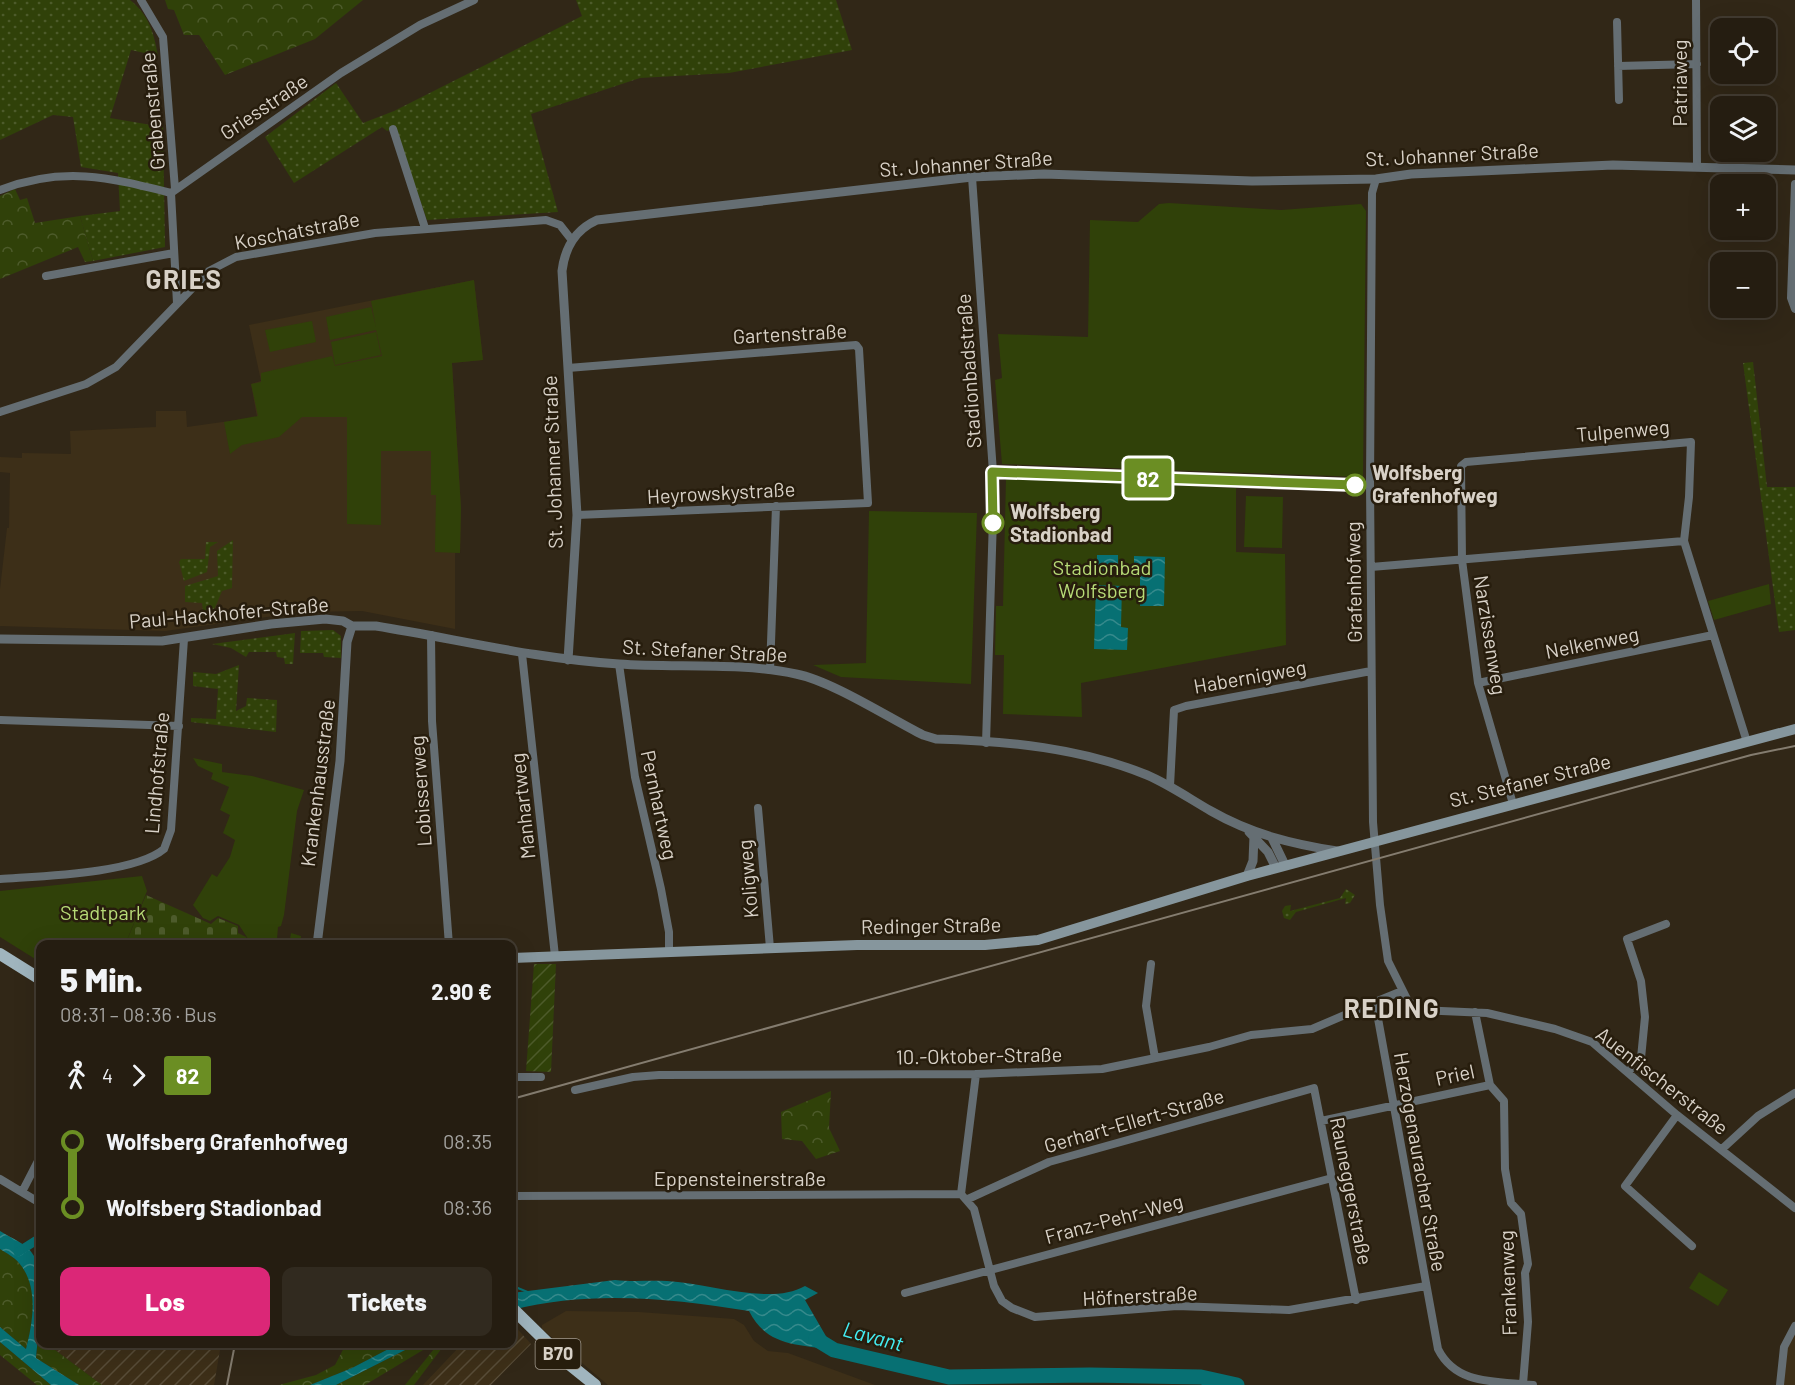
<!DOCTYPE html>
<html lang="de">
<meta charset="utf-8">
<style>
:root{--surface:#251d11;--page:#312a1f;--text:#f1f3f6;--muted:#a3a29f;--line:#423b31;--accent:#db2777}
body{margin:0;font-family:Barlow,sans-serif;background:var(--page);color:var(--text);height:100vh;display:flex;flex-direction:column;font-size:22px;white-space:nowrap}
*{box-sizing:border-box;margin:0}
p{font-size:20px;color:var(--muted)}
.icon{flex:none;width:33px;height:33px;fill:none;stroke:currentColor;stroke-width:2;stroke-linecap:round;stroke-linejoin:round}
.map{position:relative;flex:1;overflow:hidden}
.drawer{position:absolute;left:36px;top:940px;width:480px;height:408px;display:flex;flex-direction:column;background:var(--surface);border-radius:12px;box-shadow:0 6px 24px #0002,0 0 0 2px var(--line)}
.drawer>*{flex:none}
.badge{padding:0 12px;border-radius:4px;font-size:21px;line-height:39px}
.buttons{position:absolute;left:1710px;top:18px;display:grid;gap:12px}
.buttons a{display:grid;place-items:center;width:66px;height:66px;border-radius:12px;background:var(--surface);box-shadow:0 6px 24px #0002,0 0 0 2px var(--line);font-size:30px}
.map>.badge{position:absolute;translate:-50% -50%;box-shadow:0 0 0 3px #fff}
.legs{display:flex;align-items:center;gap:9px;height:66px;padding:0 24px;font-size:20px}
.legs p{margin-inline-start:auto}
.headline{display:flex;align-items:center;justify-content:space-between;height:102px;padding:0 24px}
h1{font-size:33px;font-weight:800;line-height:45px}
.primary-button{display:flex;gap:12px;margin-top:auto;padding:12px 24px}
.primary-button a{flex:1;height:69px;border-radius:12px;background:var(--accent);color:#fff;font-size:24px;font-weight:800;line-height:69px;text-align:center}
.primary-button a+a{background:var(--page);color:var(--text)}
ul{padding:0 24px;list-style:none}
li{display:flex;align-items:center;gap:21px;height:66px;font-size:22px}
li i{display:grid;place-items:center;width:9px;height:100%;margin:0 8px;background:currentColor}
li i::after{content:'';width:15px;height:15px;margin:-8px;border:4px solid;border-radius:50%;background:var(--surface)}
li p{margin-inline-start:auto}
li:first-child i{background:linear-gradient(#0000 50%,currentColor 0)}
li:last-child i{background:linear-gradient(currentColor 50%,#0000 0)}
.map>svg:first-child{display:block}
.built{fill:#3d2f18}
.industrial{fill:url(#industrial-furrows)}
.grass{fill:url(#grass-dots)}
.forest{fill:url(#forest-crowns)}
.cemetery{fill:url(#cemetery-stones)}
.park{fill:#304109}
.garden{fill:url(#garden-furrows)}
.water{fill:url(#water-waves)}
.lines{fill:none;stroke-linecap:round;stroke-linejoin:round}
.stream{stroke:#077073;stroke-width:2}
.canal{stroke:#077073;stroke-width:9}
.river{stroke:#077073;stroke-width:15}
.minor{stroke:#656e73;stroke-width:8}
.tertiary{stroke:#656e73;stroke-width:9}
.secondary{stroke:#86969d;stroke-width:10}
.primary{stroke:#a0b5be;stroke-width:12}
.rail{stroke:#847c6f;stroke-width:2}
.line-1-casing{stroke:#fff;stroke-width:14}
.line-1{stroke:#6b8e23;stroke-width:9}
.stop-1-dot{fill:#fff;stroke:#6b8e23;stroke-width:3}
.labels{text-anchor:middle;stroke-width:5;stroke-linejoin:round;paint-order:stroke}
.shield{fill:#271d0d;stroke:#a39b8f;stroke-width:1.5}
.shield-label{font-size:18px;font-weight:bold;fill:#d8d1c7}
.street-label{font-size:20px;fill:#d8d1c7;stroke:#271d0d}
.stop-label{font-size:20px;font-weight:bold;fill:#d8d1c7;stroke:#271d0d;text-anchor:start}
.park-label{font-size:20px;fill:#b7db77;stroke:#271d0d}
.water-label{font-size:21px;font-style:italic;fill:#43edf3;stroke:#271d0d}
.district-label{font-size:26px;font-weight:bold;letter-spacing:1.5px;fill:#d8d1c7;stroke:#271d0d}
</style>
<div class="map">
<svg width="1795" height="1385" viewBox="0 0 1795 1385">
<defs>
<pattern id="industrial-furrows" width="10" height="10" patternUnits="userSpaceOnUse" patternTransform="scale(1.5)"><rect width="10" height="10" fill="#3d2f18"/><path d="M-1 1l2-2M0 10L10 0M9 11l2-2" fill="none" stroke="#584c38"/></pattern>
<pattern id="grass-dots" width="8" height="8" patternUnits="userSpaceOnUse" patternTransform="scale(1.5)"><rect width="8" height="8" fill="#304109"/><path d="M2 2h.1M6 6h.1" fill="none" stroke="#4d5b2b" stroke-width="1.8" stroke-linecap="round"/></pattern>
<pattern id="forest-crowns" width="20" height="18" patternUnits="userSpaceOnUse" patternTransform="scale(1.5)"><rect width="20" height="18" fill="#304109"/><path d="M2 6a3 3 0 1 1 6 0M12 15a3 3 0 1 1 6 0" fill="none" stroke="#4d5b2b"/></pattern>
<pattern id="cemetery-stones" width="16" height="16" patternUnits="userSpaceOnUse" patternTransform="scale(1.5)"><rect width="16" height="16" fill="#304109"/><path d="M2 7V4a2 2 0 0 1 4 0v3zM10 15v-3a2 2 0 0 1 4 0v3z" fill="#4d5b2b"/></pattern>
<pattern id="garden-furrows" width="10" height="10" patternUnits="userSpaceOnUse" patternTransform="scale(1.5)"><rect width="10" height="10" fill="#304109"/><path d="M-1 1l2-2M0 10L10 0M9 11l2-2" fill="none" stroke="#4d5b2b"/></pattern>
<pattern id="water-waves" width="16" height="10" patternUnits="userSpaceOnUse" patternTransform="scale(1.5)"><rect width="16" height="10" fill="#077073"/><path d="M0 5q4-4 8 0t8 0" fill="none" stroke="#368a8c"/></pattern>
</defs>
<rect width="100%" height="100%" fill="#312717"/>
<path class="built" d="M474,280l9,80 -31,3 9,145 -1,45h-5v76l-93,-18 -60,1 -137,19 -165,-5v-37l7,-61h2l1,-55 -10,-1v-15l22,1v-5l49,1 -1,-23 86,-4v-16h30l1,16 70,-10 -6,-33 10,-3 -12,-56z
M566,1311l73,1 95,7 10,6 10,16 14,10 20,2 87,32h-267l-66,-56v-4z
M1795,1334v51h-11l3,-39z"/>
<path class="industrial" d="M512,1323l19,21 -40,41h-68l39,-41h50z
M47,1344h174l-7,41h-112z"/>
<path class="grass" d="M0,0h130c19,15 24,33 28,56l-27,-6 -21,68 53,9 2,120 -72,14 -13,-45 40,-5 -2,-38 -37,-6 -8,-50 -20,-2 -53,25z
M576,0h260l16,50 -123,23 -89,5 -109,36 27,98 -131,8 -32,-92 -8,3 -5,-4 -88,56 -29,-46 71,-54 27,40 31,-12 188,-95z
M1753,362l14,125h28v143l-16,2 -36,-269z
M233,540l-1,48 -10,3 -8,19 -11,1 -1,-8 -17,-1v-16l33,-10 -1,-25z
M206,542h12l-8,5 -3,25 -23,9 -5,-19 2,-3h24z
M333,630l8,6v22l-17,-1 -1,-4h-23l1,-22z
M295,633l-2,31h-8l-1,-6 -7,-1 -1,-5h-27l-3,5 -15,-9 -19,-4z
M239,665l-3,46 10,-5 1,-8 30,2 -1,32 -85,-10v-4l25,1 2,-30 -25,-3v-14l23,2z
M1346,889l9,6 -5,8 -5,1 1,-6 -50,14 -6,8 -6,-2 -2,-7 3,-5 6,-1 -1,6 50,-13z"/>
<path class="forest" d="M165,0h198l-48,39 -90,36 -26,-40h-15l-10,-25 -6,-1z
M15,189l5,11 7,-2 8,25 45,-7 13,45 -8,1 -7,-15 -78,32v-83z
M831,1091l-2,37 11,23 -24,8 -14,-18 -20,-2 -1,-27z
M0,1249c6,4 14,8 19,14 21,23 14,59 7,86l-26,-22z
M39,1329l1,15h7l55,41h-23l-43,-27z
M0,1342l51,43h-14l-37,-30z
M346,1344h52l-46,24 -42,17h-31l37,-10 19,-10z
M417,1344h28l-31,41h-9l29,-36 -6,-2 -63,38h-29z"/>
<path class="cemetery" d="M146,895l65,29 7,-6 20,8v7l8,4 4,8h-125z"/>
<path class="park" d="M1169,203l112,7 80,-6 5,7 -3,266 -361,-13 -7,-84 7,-2 -4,-44 90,3 2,-117 48,2 21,-18z
M474,280l9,80 -31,3 9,145 -1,45 -25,-1 1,-57h-5v-44h-50v74l-34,-1v-107h-45l-23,20 -37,8 -12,9 -6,-32 34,-6 -7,-32 10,-2v-9l71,-17 3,10 47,-10 -6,-26 -46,10 -4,-23 45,-10 5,20 -5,-26z
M312,321l4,21 -46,10 -5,-22z
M376,332l5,23 -46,10 -4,-23z
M1006,478l230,10v64l49,2 1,91 -205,38 1,34 -79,-3 1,-59h-9l1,-49h7z
M1246,496l37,1 -1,51 -38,-1z
M869,511l108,2 -6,171 -130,-7 -28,-12 53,-2z
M1769,584l2,20 -57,16 -6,-19z
M193,758l29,6v8l30,4 52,14 -7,21 -13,104 -3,11 -3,1 -1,12h13l1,-6 10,3 -1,9h-48l-13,-20 -21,-9 -8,5 -7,-3 -10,-13 19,-31 5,3 13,-20 5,-17 -12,-7 7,-18 -10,-5 9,-23 -18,-8 2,-6 -15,-7z
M142,876l5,15 -22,54h-85v17l-40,-25v-46z
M1699,1272l29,18 -10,16 -29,-18z"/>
<path class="garden" d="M534,964h22l-5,108 -25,-1z"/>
<path class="water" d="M1097,555h21v19h-21z
M1134,556l31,1 -1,49h-24v-31l-6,-1z
M1096,585l26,1 -1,41 7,1 -1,22 -33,-1z
M0,1231c12,8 27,12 34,25 13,22 4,76 2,102l43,27h-28l-51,-43v-15l26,22c7,-27 13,-63 -7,-86 -5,-6 -13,-10 -19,-14z
M615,1280c18,2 35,0 52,1 42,2 103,25 138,5l13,7 -13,7 29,50c-36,-6 -67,-3 -85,-39 -78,-13 -160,-21 -237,-1v-17z
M398,1344h19l-81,41h-26l42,-17z"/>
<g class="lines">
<path class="stream" d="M513,1286l17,7"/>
<path class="canal" d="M18,1252l22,-14"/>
<path class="river" d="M816,1339l18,11 115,27 141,-2 111,2 36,8"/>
<path class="minor" d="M141,0l22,37 12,152
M1696,0l1,166
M1617,22l2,78
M1618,66l79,-2
M393,129l32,99
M972,177l22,309 -8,257
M1376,179l-4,14 -2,292 3,337 7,83 8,56 20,40 11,9 68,3 68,16 37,13 85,73 118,93
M1795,184l-4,114 4,11
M0,190c63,-24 108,-13 171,3
M46,276l128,-23
M177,303l-6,-110 170,-120 79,-48 54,-25
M568,368l288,-23 3,4 9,154 -291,12
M0,412l86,-28 30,-17 93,-96 27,-14 139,-24 171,-13 14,5 11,14
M992,472l226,10 152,3
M1371,567l313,-26
M431,635l1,86 17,224
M522,654l33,302
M619,664l16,113 26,112 8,43v19
M770,670l6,-164
M1478,683l235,-48
M0,720l179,6
M1170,786l4,-76 12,-4 185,-35
M1513,804l-35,-121 -16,-123 -1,-94 5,-4 225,-20 -2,55 -5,44 63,201
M758,808l12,140
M0,879c40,-3 134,-5 164,-30l7,-19 13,-191
M1151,964l-5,42 9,52
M1402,991l-27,11 63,347c18,36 56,32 95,36
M1475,1012l15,73 14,16 1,68 6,34 10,11 7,50 -3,9 3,49 -5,62
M1628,1072l13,-14 4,-41 -4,-36 -14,-42 39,-15
M512,1077h29
M575,1090l58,-13 26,-2 317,-1 126,-5 107,-22 42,-12 61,-6 63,-27
M1677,1115l-52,71 67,60
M1321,1121l169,-36
M1722,1149l36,-33 37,-23
M0,1179l40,24
M22,1192l18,-35
M961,1194l15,-120
M512,1196l449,-2 13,15 20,77 8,15 10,7 23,9 142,-11 112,4 137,-24
M968,1199l81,-37 265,-74 42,212
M905,1293l427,-115
M1780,1385l4,-38 11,-21"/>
<path class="tertiary" d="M352,626h24c81,13 160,33 243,38 57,4 121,-2 177,10 36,7 93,44 127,61l13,4c72,2 145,9 211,36 23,10 43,24 64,36 40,23 81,33 126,40
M0,639l162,2 109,-17 54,-5 18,2 9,5
M568,660l9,-145 -15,-244c3,-24 13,-41 35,-51l375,-43 72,-3 208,7 124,-2 35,-5 202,-9 182,5
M1249,832l19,20 8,16
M1272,838l13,27
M1247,876l6,-15 1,-25
M317,945l23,-184 7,-119 5,-16"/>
<path class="secondary" d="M512,958l345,-13h128l53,-5 209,-64 548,-147"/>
<path class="primary" d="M0,954l40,25
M512,1308l57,56 26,21"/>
<path class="rail" d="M512,1099l1239,-344 44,-9
M227,1385l8,-41"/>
</g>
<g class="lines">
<g class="line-1-casing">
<path id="line-1" d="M993,523l-1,-51 363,13"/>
</g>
<use href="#line-1" class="line-1"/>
</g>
<g class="stop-1-dot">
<circle cx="1355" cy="485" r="10"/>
<circle cx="993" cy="523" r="10"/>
</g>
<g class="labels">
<rect class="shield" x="535.5" y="1339" width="45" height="30" rx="4.5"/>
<g class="shield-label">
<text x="558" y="1360">B70</text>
</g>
<g class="street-label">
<text transform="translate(1680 83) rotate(-90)" y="7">Patriaweg</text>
<text transform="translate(264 107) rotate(-34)" y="7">Griesstraße</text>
<text transform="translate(153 111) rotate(-95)" y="7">Grabenstraße</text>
<text transform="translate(1452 155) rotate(-3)" y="7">St. Johanner Straße</text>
<text transform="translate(966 164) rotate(-4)" y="7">St. Johanner Straße</text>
<text transform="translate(297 231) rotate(-11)" y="7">Koschatstraße</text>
<text transform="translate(790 334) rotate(-3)" y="7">Gartenstraße</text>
<text transform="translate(969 371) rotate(-94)" y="7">Stadionbadstraße</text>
<text transform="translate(1623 431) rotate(-5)" y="7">Tulpenweg</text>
<text transform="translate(553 462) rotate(-92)" y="7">St. Johanner Straße</text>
<text transform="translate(721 493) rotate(-3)" y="7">Heyrowskystraße</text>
<text transform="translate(1354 582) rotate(-91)" y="7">Grafenhofweg</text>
<text transform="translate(229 613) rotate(-5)" y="7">Paul-Hackhofer-Straße</text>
<text transform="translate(1490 635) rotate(81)" y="7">Narzissenweg</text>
<text transform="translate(1592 643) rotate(-11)" y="7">Nelkenweg</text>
<text transform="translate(705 651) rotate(3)" y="7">St. Stefaner Straße</text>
<text transform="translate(1250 677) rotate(-10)" y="7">Habernigweg</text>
<text transform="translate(157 773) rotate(-85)" y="7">Lindhofstraße</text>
<text transform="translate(1530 781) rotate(-14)" y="7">St. Stefaner Straße</text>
<text transform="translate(318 783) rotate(-83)" y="7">Krankenhausstraße</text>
<text transform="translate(421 791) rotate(-94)" y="7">Lobisserweg</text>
<text transform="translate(659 805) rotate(78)" y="7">Pernhartweg</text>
<text transform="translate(523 806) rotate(-96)" y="7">Manhartweg</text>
<text transform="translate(748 879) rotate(-95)" y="7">Koligweg</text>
<text transform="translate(931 926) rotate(-1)" y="7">Redinger Straße</text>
<text transform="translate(979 1056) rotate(-1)" y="7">10.-Oktober-Straße</text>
<text transform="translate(1455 1075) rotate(-12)" y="7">Priel</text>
<text transform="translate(1662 1081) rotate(38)" y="7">Auenfischerstraße</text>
<text transform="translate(1134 1121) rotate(-16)" y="7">Gerhart-Ellert-Straße</text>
<text transform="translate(1420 1162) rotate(80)" y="7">Herzogenauracher Straße</text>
<text x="740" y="1186">Eppensteinerstraße</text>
<text transform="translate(1351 1191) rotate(79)" y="7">Rauneggerstraße</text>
<text transform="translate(1114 1219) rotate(-15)" y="7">Franz-Pehr-Weg</text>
<text transform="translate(1508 1283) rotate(-92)" y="7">Frankenweg</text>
<text transform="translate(1140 1296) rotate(-3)" y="7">Höfnerstraße</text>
</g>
<g class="stop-label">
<text x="1372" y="480">Wolfsberg<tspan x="1372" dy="23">Grafenhofweg</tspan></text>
<text x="1010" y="519">Wolfsberg<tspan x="1010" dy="23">Stadionbad</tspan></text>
</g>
<g class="park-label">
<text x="1102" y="575">Stadionbad<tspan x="1102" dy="23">Wolfsberg</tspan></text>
<text x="103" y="920">Stadtpark</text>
</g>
<g class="water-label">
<text transform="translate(873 1337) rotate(15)" y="7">Lavant</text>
</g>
<g class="district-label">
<text x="184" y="289">GRIES</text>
<text x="1392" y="1018">REDING</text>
</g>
</g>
</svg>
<div class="buttons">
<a><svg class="icon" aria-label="locate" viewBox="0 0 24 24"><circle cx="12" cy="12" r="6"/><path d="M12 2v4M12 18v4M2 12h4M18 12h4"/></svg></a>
<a><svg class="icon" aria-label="layers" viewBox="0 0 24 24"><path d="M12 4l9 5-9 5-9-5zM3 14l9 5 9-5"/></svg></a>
<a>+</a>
<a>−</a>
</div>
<b class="badge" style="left:1148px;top:478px;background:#6b8e23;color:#fff">82</b>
<section class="drawer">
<div class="headline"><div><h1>5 Min.</h1><p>08:31 – 08:36 · Bus</p></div><b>2.90 €</b></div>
<div class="legs"><svg class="icon" aria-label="walk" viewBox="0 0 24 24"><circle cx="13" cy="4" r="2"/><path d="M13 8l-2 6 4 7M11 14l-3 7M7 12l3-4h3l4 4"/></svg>4<svg class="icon" aria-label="forward" viewBox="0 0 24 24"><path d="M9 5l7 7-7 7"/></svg><b class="badge" style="background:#6b8e23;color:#fff">82</b></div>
<ul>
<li><i style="color:#6b8e23"></i><b>Wolfsberg Grafenhofweg</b><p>08:35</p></li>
<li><i style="color:#6b8e23"></i><b>Wolfsberg Stadionbad</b><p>08:36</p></li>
</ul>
<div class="primary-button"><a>Los</a><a>Tickets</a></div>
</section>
</div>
